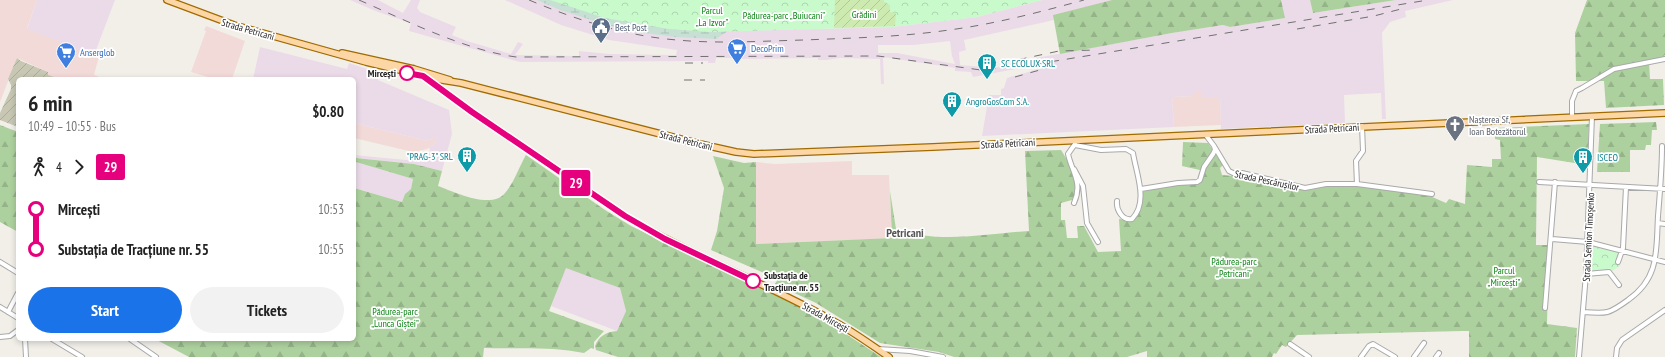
<!DOCTYPE html>
<meta charset="utf-8">
<style>
:root{--surface:#fff;--page:#f2f2f2;--text:#222;--muted:#767676;--accent:#1a73e8}
body{margin:0;font-family:"PT Sans Narrow",sans-serif;background:var(--page);color:var(--text);height:100vh;display:flex;flex-direction:column;font-size:15px;white-space:nowrap}
*{box-sizing:border-box;margin:0}
p{font-size:13px;color:var(--muted)}
.icon{flex:none;width:22px;height:22px;fill:none;stroke:currentColor;stroke-width:2;stroke-linecap:round;stroke-linejoin:round}
.map{position:relative;flex:1;overflow:hidden}
.details{position:absolute;left:16px;top:77px;width:340px;height:264px;display:flex;flex-direction:column;background:var(--surface);border-radius:6px;box-shadow:0 2px 6px #0003}
.details>*{flex:none}
.badge{padding:0 8px;border-radius:3px;font-size:14px;line-height:26px}
.map>.badge{position:absolute;translate:-50% -50%;box-shadow:0 0 0 2px #fff}
.legs{display:flex;align-items:center;gap:6px;height:44px;padding:0 12px;font-size:13px}
.legs p{margin-inline-start:auto}
.overview{display:flex;align-items:center;justify-content:space-between;height:68px;padding:0 12px}
h1{font-size:22px;font-weight:800;line-height:30px}
.action{display:flex;gap:8px;margin-top:auto;padding:8px 12px}
.action a{flex:1;height:46px;border-radius:24px;background:var(--accent);color:#fff;font-size:16px;font-weight:800;line-height:46px;text-align:center}
.action a+a{background:var(--page);color:var(--text)}
ul{padding:0 12px;list-style:none}
li{display:flex;align-items:center;gap:14px;height:40px;font-size:15px}
li i{display:grid;place-items:center;width:6px;height:100%;margin:0 5px;background:currentColor}
li i::after{content:'';width:10px;height:10px;margin:-5px;border:3px solid;border-radius:50%;background:var(--surface)}
li p{margin-inline-start:auto}
li:first-child i{background:linear-gradient(#0000 50%,currentColor 0)}
li:last-child i{background:linear-gradient(currentColor 50%,#0000 0)}
.map>svg:first-child{display:block}
.commercial{fill:#f2dad9}
.industrial{fill:#ebdbe8;fill-rule:evenodd}
.construction{fill:url(#construction-furrows)}
.forest{fill:url(#forest-firs)}
.wetland{fill:url(#wetland-marsh)}
.park{fill:url(#park-crowns)}
.garden{fill:url(#garden-furrows)}
.lines{fill:none;stroke-linecap:round;stroke-linejoin:round}
.minor-casing{stroke:#a9a9a9;stroke-width:6}
.major-casing{stroke:#a06b00;stroke-width:8}
.minor{stroke:#fff;stroke-width:4}
.major{stroke:#fcd6a4;stroke-width:5.5}
.rail{stroke:#707070;stroke-width:1;stroke-dasharray:8 8;stroke-linecap:butt}
.line-1-casing{stroke:#fff;stroke-width:9}
.line-1{stroke:#e6007e;stroke-width:6}
.stop-1-dot{fill:#fff;stroke:#e6007e;stroke-width:2}
.labels{text-anchor:middle;stroke-width:3.5;stroke-linejoin:round;paint-order:stroke}
.park-label{font-size:10px;fill:#0c8416;stroke:#fff}
.service-label{font-size:10px;fill:#4e5e75;stroke:#fff;text-anchor:start}
.street-label{font-size:10px;fill:#222;stroke:#fff}
.shop-label{font-size:10px;fill:#366cbe;stroke:#fff;text-anchor:start}
.culture-label{font-size:10px;fill:#0d838f;stroke:#fff;text-anchor:start}
.stop-label{font-size:10px;font-weight:bold;fill:#222;stroke:#fff;text-anchor:end}
.worship-label{font-size:10px;fill:#5b616d;stroke:#fff;text-anchor:start}
.quarter-label{font-size:12px;font-weight:bold;fill:#555;stroke:#fff}
</style>
<div class="map">
<svg width="1665" height="357" viewBox="0 0 1665 357">
<defs>
<pattern id="construction-furrows" width="10" height="10" patternUnits="userSpaceOnUse"><rect width="10" height="10" fill="#c7c7b4"/><path d="M-1 1l2-2M0 10L10 0M9 11l2-2" fill="none" stroke="#abab9a"/></pattern>
<pattern id="forest-firs" width="22" height="20" patternUnits="userSpaceOnUse"><rect width="22" height="20" fill="#add19e"/><path d="M5 1l3.5 6h-7zM16 11l3.5 6h-7z" fill="#95b388"/></pattern>
<pattern id="wetland-marsh" width="20" height="14" patternUnits="userSpaceOnUse"><rect width="20" height="14" fill="#c6e0d4"/><path d="M1 5h8M5 5V1M11 12h8M15 12V8" fill="none" stroke="#aac0b6"/></pattern>
<pattern id="park-crowns" width="20" height="18" patternUnits="userSpaceOnUse"><rect width="20" height="18" fill="#c8facc"/><path d="M2 6a3 3 0 1 1 6 0M12 15a3 3 0 1 1 6 0" fill="none" stroke="#acd6af"/></pattern>
<pattern id="garden-furrows" width="10" height="10" patternUnits="userSpaceOnUse"><rect width="10" height="10" fill="#cdebb0"/><path d="M-1 1l2-2M0 10L10 0M9 11l2-2" fill="none" stroke="#b0c997"/></pattern>
</defs>
<rect width="100%" height="100%" fill="#f2efe9"/>
<path class="commercial" d="M0,0h37l-10,28 62,25 7,-3 4,3 -6,22 11,4h-45l-13,-4 1,-3 -31,-14 -17,44z
M206,26l39,15 -13,38h-17l-24,-7 15,-41 -2,-1z
M1193,91h8l19,6 1,28 -47,2 -2,-30 21,-1z
M354,123l73,18 12,-6 -6,10 -6,4 -14,3 -59,-14z
M852,161v14h37l3,63 -136,6v-82l19,2z"/>
<path class="industrial" d="M37,0h78l-19,50 -7,3 -62,-24z
M350,0h28l25,13 8,-13h9l-3,8 3,4 36,15 -4,8 15,6 44,13 7,-12 5,2 -8,11 64,1v-5l31,3 66,1 1,-5 -68,-10 -48,-15 -56,-25h45l177,31 165,-4 85,-10 65,-17h70l-58,15v5l-90,20 2,10 -7,2 1,13 34,3 42,-10 136,-25 51,-8 7,2 54,-9 -3,-18h29l3,13 83,-13h57l-48,11 1,6 -16,5 -8,11 4,86h-4l-1,-26 -37,2 1,28 -124,6 -1,-32 -19,1v-7h-8v5l-21,1 2,30 -192,9 7,-41h12v-6l3,-1 3,-10 35,-10 -1,-4 -68,13 -2,-5 -16,-1v-3l-72,-11 1,27h-3l-1,-25 -40,-1 -14,2h-8v-2l-82,1 -2,-1h-18l-1,5h-7v-2l-188,1 -111,-31 2,-8 -33,-11zM950,41l2,15 3,8 -58,-11h-19v-8h35z
M260,47l87,22 2,-6 31,10 -2,7 71,30 3,24 -10,37 -28,-7 -57,-6 -1,4 57,17 -2,10 -6,5 -3,8 -48,-14v-33l52,5 7,-1 18,-6 -2,-6 4,-2 5,-9 -11,5 -73,-18v-44h-101z
M566,267l54,21 6,23 -9,20 -66,-25z"/>
<path class="construction" d="M17,58l4,3 27,11v3l12,4h-42v48l-18,-7v-7l11,-24v-4l-3,-6z"/>
<path class="forest" d="M1112,0h169l4,18 -55,9 -7,-2 -51,8 -112,21 -7,-39z
M1310,0h86l-83,13z
M1587,0h78v55l-4,4 -12,2 1,18h13l1,26 -58,3 -2,-27h-28l-1,-48z
M1656,122l1,8h-5l-1,15h-5l-1,5h-15v22h-33l3,-48z
M1589,124l-2,41 -50,-8 -1,88h13l-2,79 30,4 -2,29h-106v-26h-6l-166,4 -11,12 -4,-2 -6,9 -2,-1 -2,4h-125v-6l-20,6h-173l-15,-5 -59,-9 -64,-40 -41,-19 3,-5 -67,-29 6,-19 7,-43 -11,-32 31,7 12,-1v82l136,-6 -2,-47 6,38c42,15 89,5 133,2l-4,-80 36,-1c9,14 21,34 11,50l-11,3v17h4l2,18h11l-1,-12h7l14,26 23,-1 -2,-32 13,1 8,-12 1,-16 26,-6 34,-4 3,-11 -22,-5 1,-24 25,1 15,22 -3,3 2,7 24,2 63,13 24,-5h23l74,11 16,7 3,-4 16,5 2,-39 25,2v-8h9l-1,-19 -5,-1v-11z
M0,125l18,7v100l-18,-10z
M526,155l79,55 26,16 186,89 64,42h-263l-22,-7 -1,-4c4,-10 11,-14 22,-15l9,-20 -6,-23 -54,-20 -17,43 55,20 -10,11v7l-3,-1 -7,5c-33,-7 -67,-4 -100,-5l-1,9h-294l-34,-18h199v-151l48,14 3,-8 6,-5 2,-10 -57,-17v-4l58,6 28,7 -4,15c16,6 54,24 67,7 9,-10 14,-26 21,-38z"/>
<path class="wetland" d="M537,0h237l-58,39 -41,-2 -37,-5 -31,-7 -47,-15z"/>
<path class="park" d="M550,0h492l-65,17 -85,10 -183,5 -40,-3 -64,-11z
M1591,246l26,6 2,1 -3,9 5,3 -9,6 -3,-3c-4,4 -15,7 -20,3z"/>
<path class="garden" d="M835,0h49v3l6,2v7l6,1 -1,13 -61,2z"/>
<g class="lines">
<g class="minor-casing">
<path id="minor" d="M1572,117v-16l4,-10 6,-3 32,-19 51,-10
M1075,145l26,5 25,-1 7,4c3,20 16,49 -1,66 -10,2 -16,-10 -15,-18
M1214,146l15,25 4,2h9l63,15 21,-4h31l75,10
M1074,169l9,17 4,37 11,19
M1539,182l126,7
M1357,184l-1,-23 7,-10 -1,-25
M1141,189l37,-6 19,-1 3,-2 4,-13 9,-13 2,-4 -1,-4 -9,-12
M1074,203c9,-20 -2,-31 -6,-49l7,-10
M1658,223l7,1
M1552,239l36,3 77,20
M0,262l18,11
M1618,262l5,-14 3,-61
M1586,274l23,-2 10,13
M0,307l18,11
M1545,308l10,-126
M8,312l10,-19
M1583,312c24,2 26,2 45,-12 32,-22 28,-50 30,-84 2,-24 4,-47 4,-70
M0,337l10,-1 8,-6
M25,339l1,18
M52,339l30,18
M130,339l26,18
M1290,344l19,13
M878,349l32,2 33,6
M1361,357l8,-11 4,-2 22,13
M1414,357l10,-14
M1436,357l3,-4
M1579,357l7,-83 6,-158
M1616,357l1,-9 5,-8 43,-30"/>
</g>
<g class="major-casing">
<path id="major" d="M167,0l67,25 132,37 76,18 19,3 239,61 36,8 18,2 179,-7 732,-34
M342,53l72,16 36,11
M414,69l58,43 153,104c68,41 142,67 210,106 19,10 36,23 54,35"/>
</g>
<use href="#minor" class="minor"/>
<use href="#major" class="major"/>
<path class="rail" d="M359,0c48,21 106,50 157,57l362,-1 103,14 50,-5 397,-65
M529,0c48,20 97,36 148,40 42,4 85,1 127,0 48,-2 97,-3 145,-10 46,-6 91,-18 135,-30
M1297,29l77,-13 27,-7
M685,63h18
M1003,63l56,-12 37,-1
M1015,77l46,-13
M684,80h21"/>
</g>
<g class="lines">
<g class="line-1-casing">
<path id="line-1" d="M407,73l16,3 49,36 153,104 40,23 88,42"/>
</g>
<use href="#line-1" class="line-1"/>
</g>
<defs>
<g id="civic-pin" transform="scale(1)"><path d="M0 17L-7.5 6A9.5 9.5 0 1 1 7.5 6Z" fill="#5c6f8a" stroke="#fff"/><path d="M-.6-6.5H3V-4.5H.6V-3L4-1V1h2V6H-6V1h2V-1L-.6-3ZM-1.2 2.5V6h2.4V2.5Z" fill="#fff"/></g>
<g id="supermarket-pin" transform="scale(1)"><path d="M0 17L-7.5 6A9.5 9.5 0 1 1 7.5 6Z" fill="#3f7fe0" stroke="#fff"/><path d="M-6-5.5h2.5l.6 2H6L4.5 2H-2.5L-4.4-4H-6ZM-1.5 3.2a1.3 1.3 0 1 0 .1 0ZM3 3.2a1.3 1.3 0 1 0 .1 0Z" fill="#fff"/></g>
<g id="building-pin" transform="scale(1)"><path d="M0 17L-7.5 6A9.5 9.5 0 1 1 7.5 6Z" fill="#0f9aa8" stroke="#fff"/><path d="M-4-6H4V6H1V3H-1V6H-4ZM-2.5-4.3h1.7v1.8h-1.7ZM.8-4.3h1.7v1.8H.8ZM-2.5-1h1.7V.8h-1.7ZM.8-1h1.7V.8H.8Z" fill="#fff"/></g>
<g id="church-pin" transform="scale(1)"><path d="M0 17L-7.5 6A9.5 9.5 0 1 1 7.5 6Z" fill="#6b7280" stroke="#fff"/><path d="M-1.2-6h2.4v3.5h3.3v2.4h-3.3V6h-2.4V-.1h-3.3v-2.4h3.3Z" fill="#fff"/></g>
</defs>
<g fill-rule="evenodd">
<use href="#civic-pin" x="601" y="27"/>
<use href="#supermarket-pin" x="737" y="48"/>
<use href="#supermarket-pin" x="66" y="52"/>
<use href="#building-pin" x="987" y="63"/>
<use href="#building-pin" x="952" y="101"/>
<use href="#church-pin" x="1455" y="125"/>
<use href="#building-pin" x="467" y="156"/>
<use href="#building-pin" x="1583" y="157"/>
</g>
<g class="stop-1-dot">
<circle cx="407" cy="73" r="7"/>
<circle cx="753" cy="281" r="7"/>
</g>
<g class="labels">
<g class="park-label">
<text x="712" y="14">Parcul<tspan x="712" dy="12">„La Izvor”</tspan></text>
<text x="864" y="18">Grădini</text>
<text x="784" y="19">Pădurea-parc „Buiucani”</text>
<text x="1234" y="265">Pădurea-parc<tspan x="1234" dy="12">„Petricani”</tspan></text>
<text x="1504" y="274">Parcul<tspan x="1504" dy="12">„Mircești”</tspan></text>
<text x="395" y="315">Pădurea-parc<tspan x="395" dy="12">„Lunca Gîștei”</tspan></text>
</g>
<g class="service-label">
<text x="615" y="31">Best Post</text>
</g>
<g class="street-label">
<text transform="translate(248 29) rotate(16)" y="4">Strada Petricani</text>
<text transform="translate(1332 128) rotate(-3)" y="4">Strada Petricani</text>
<text transform="translate(686 140) rotate(14)" y="4">Strada Petricani</text>
<text transform="translate(1008 143) rotate(-3)" y="4">Strada Petricani</text>
<text transform="translate(1267 180) rotate(12)" y="4">Strada Pescărușilor</text>
<text transform="translate(1588 237) rotate(-87)" y="4">Strada Semion Timoșenko</text>
<text transform="translate(826 317) rotate(29)" y="4">Strada Mircești</text>
</g>
<g class="shop-label">
<text x="751" y="52">DecoPrim</text>
<text x="80" y="56">Anserglob</text>
</g>
<g class="culture-label">
<text x="1001" y="67">SC ECOLUX SRL</text>
<text x="966" y="105">AngroGosCom S.A.</text>
<text x="453" y="160" text-anchor="end">"PRAG-3" SRL</text>
<text x="1597" y="161">ISCEO</text>
</g>
<g class="stop-label">
<text x="396" y="77">Mircești</text>
<text x="764" y="279" text-anchor="start">Substația de<tspan x="764" dy="12">Tracțiune nr. 55</tspan></text>
</g>
<g class="worship-label">
<text x="1469" y="123">Nașterea Sf.<tspan x="1469" dy="12">Ioan Botezătorul</tspan></text>
</g>
<g class="quarter-label">
<text x="905" y="237">Petricani</text>
</g>
</g>
</svg>
<b class="badge" style="left:576px;top:183px;background:#e6007e;color:#fff">29</b>
<section class="details">
<div class="overview"><div><h1>6 min</h1><p>10:49 – 10:55 · Bus</p></div><b>$0.80</b></div>
<div class="legs"><svg class="icon" aria-label="walk" viewBox="0 0 24 24"><circle cx="13" cy="4" r="2"/><path d="M13 8l-2 6 4 7M11 14l-3 7M7 12l3-4h3l4 4"/></svg>4<svg class="icon" aria-label="forward" viewBox="0 0 24 24"><path d="M9 5l7 7-7 7"/></svg><b class="badge" style="background:#e6007e;color:#fff">29</b></div>
<ul>
<li><i style="color:#e6007e"></i><b>Mircești</b><p>10:53</p></li>
<li><i style="color:#e6007e"></i><b>Substația de Tracțiune nr. 55</b><p>10:55</p></li>
</ul>
<div class="action"><a>Start</a><a>Tickets</a></div>
</section>
</div>
